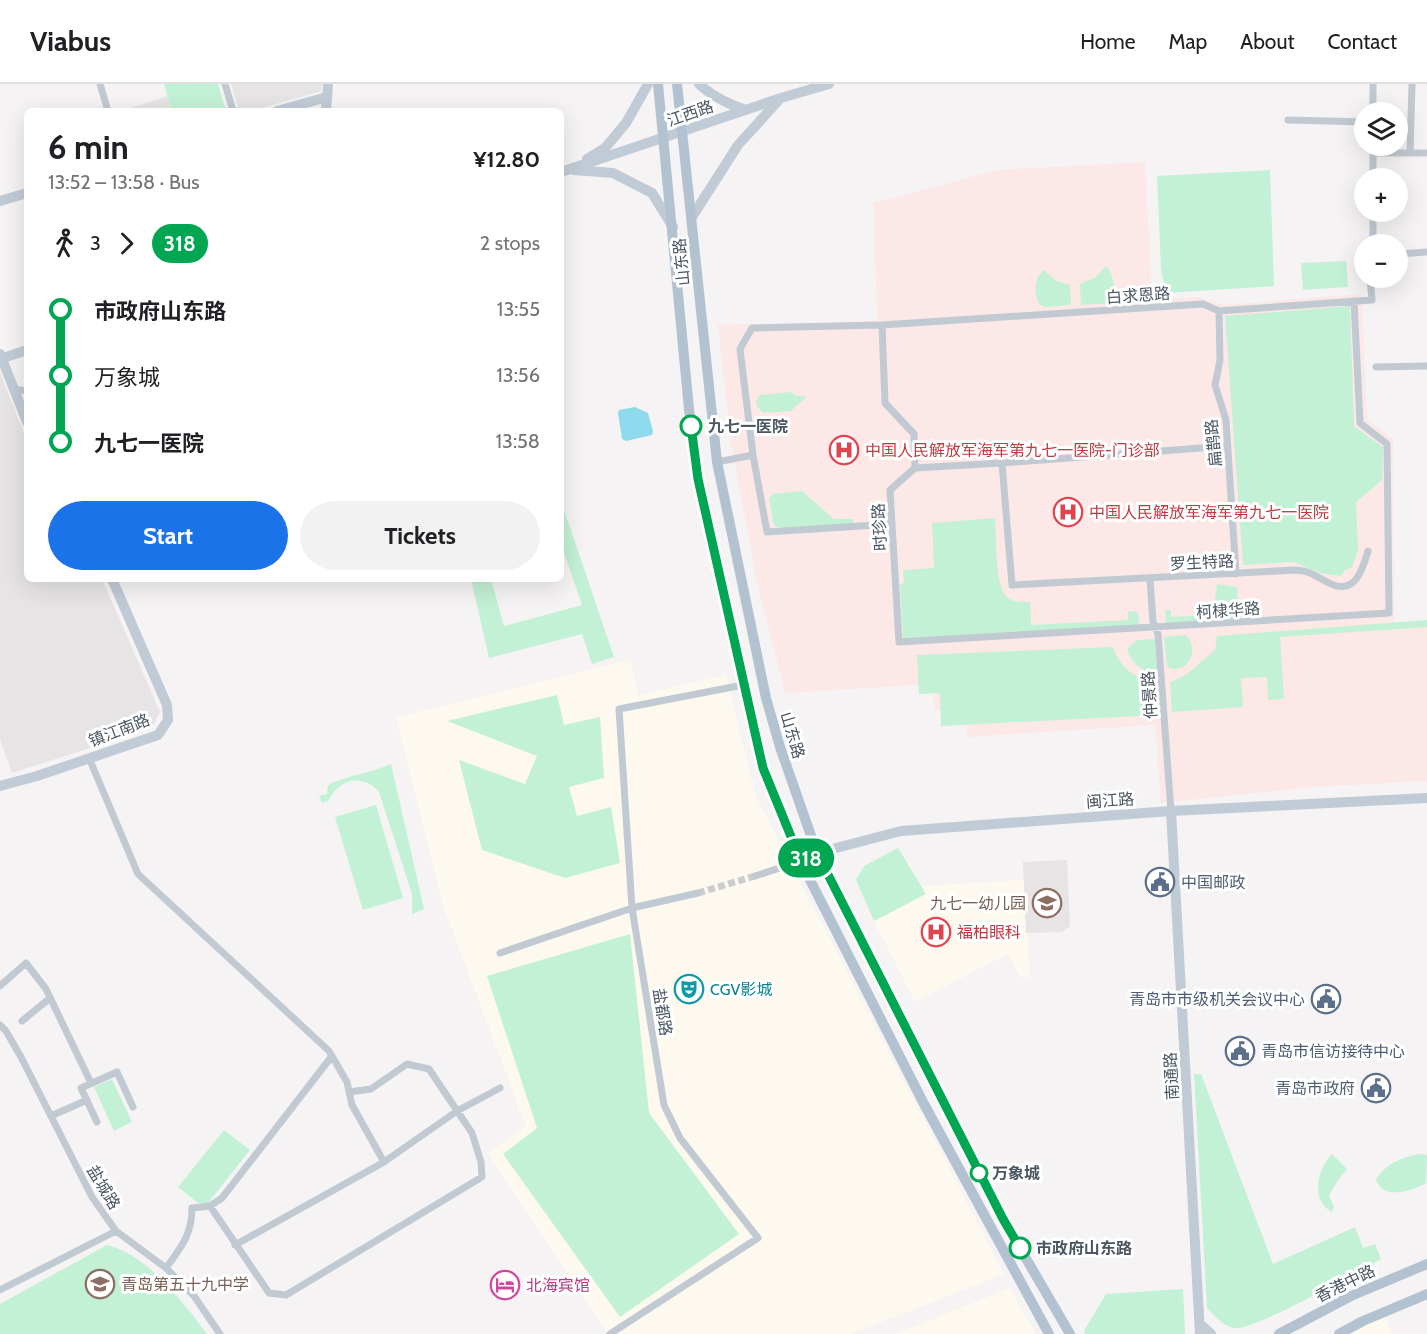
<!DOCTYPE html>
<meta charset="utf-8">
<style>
:root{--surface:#fff;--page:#f2f2f2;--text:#202124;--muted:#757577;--line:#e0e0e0;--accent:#1a73e8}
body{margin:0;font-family:Cabin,"Noto Sans SC",sans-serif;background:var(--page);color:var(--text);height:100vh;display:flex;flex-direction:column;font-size:22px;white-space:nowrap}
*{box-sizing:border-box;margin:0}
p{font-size:20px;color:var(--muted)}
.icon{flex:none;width:33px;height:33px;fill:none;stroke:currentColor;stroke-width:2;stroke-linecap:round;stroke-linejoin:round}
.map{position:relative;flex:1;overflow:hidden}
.details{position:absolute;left:24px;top:24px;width:540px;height:474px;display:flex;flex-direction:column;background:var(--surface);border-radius:9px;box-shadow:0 6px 24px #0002}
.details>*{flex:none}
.badge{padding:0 12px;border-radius:20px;font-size:21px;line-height:39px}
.controls{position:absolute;left:1354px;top:18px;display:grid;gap:12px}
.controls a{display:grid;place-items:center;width:54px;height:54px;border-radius:50%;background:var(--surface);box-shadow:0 6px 24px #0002;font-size:30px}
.map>.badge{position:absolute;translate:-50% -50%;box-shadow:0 0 0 3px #fff}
.legs{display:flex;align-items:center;gap:9px;height:66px;padding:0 24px;font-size:20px}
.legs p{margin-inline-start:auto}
.headline{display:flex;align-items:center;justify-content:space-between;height:102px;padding:0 24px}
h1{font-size:33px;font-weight:700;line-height:45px}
.primary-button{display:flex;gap:12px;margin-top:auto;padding:12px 24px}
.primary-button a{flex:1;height:69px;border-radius:36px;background:var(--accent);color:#fff;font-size:24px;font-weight:700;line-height:69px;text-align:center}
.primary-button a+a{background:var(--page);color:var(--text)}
ul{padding:0 24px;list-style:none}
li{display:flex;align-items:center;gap:21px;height:66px;font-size:22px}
li i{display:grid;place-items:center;width:9px;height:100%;margin:0 8px;background:currentColor}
li i::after{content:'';width:15px;height:15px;margin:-8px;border:4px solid;border-radius:50%;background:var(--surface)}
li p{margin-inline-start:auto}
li:first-child i{background:linear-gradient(#0000 50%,currentColor 0)}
li:last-child i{background:linear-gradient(currentColor 50%,#0000 0)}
header{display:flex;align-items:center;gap:36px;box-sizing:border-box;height:84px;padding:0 30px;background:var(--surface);border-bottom:2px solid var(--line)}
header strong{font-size:28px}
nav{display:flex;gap:33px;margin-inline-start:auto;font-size:21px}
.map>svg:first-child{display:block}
.commercial{fill:#fdf9ef}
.education{fill:#e6e4e5}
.medical{fill:#fce8e6}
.green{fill:#c3f1d5}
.water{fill:#90daee}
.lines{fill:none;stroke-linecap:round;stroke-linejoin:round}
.street-tunnel{stroke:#caccce;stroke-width:7;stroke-dasharray:7 3.5;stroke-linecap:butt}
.street{stroke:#c1cad2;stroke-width:7}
.secondary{stroke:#c1cbd6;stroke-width:10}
.primary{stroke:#b3c2d1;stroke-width:10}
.line-1-casing{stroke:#fff;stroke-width:14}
.line-1{stroke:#00a651;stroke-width:9}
.stop-1-dot{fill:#fff;stroke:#00a651;stroke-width:3}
.labels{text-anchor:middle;stroke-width:6;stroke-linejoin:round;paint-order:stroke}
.street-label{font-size:16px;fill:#4a5661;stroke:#fff}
.stop-label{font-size:16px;font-weight:bold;fill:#4a5661;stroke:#fff;text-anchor:start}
.health-label{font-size:16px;fill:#be3a42;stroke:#fff;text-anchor:start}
.service-label{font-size:16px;fill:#4e5e75;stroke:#fff;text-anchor:start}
.education-label{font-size:16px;fill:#785e54;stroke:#fff;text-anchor:end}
.culture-label{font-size:16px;fill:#0d838f;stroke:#fff;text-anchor:start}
.hotel-label{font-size:16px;fill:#b23c85;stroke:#fff;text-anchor:start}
</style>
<header>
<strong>Viabus</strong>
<nav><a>Home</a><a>Map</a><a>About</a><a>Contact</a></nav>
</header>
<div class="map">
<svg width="1427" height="1250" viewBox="0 0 1427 1250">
<rect width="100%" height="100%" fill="#f5f3f3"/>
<path class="commercial" d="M630,576l8,35 88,-20 29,120 249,479 -153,60h-243l-120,-181 38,-27 -83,-220 -47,-189z
M1024,796l6,97h-10l-12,-23 -93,48 -41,-81 51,-27 -4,-8z
M1009,1204l27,46h-140z
M1383,1228l9,22h-54z"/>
<path class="education" d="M231,0h91l-1,7 -70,20h-12z
M168,12l4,15h-51z
M0,288l27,70v137h75l58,133 -8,16 -140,45 -12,-34z
M1067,776l3,66 -8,6 -36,1 -3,-71z"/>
<path class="medical" d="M1145,78l7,138 46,-3 26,8 138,-11 5,125 26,21 1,184 33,-2v159l-115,6 -151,16 -6,-78 -188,12 -1,-27h-31l-2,-26 -148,9 -28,-111 -26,-140 -13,-117 159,-4 -3,-118 124,-33z"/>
<path class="green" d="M164,0h54l8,27h-54z
M1270,86l4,116 -108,7 -5,-24 -4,-93z
M1346,177l2,26 -45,3 -2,-27z
M1106,182c8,9 9,23 8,34l-3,3 -30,2 -1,-21 16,-7z
M1044,186l12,11 14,4 1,20 -27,2 -5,-3c-5,-11 -6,-25 5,-34z
M1350,222l4,120 29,21 -1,33 -26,22 2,48 -6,17 -7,3 -4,6 -22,-3 -25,-11 -51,3 -18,-249z
M791,308l5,4h11l-16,15 -27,2 -7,-6 -1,-6 4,-6z
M802,407l32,28h19v6l-71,4 -8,-4 -5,-25 3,-6z
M561,417l53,156 -22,7 -10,-30 -93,24 -18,-79h20l13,47 78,-21 -21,-61z
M995,434c2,18 -1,68 12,79 6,6 15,5 23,5l1,23 97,-5v-9l10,1 1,14 -236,13 -3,-55 4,-1 -1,-13 31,-2 -2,-45z
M1217,500l20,3 2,25 -7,8 -66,4 -1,-14h6v7l42,-2z
M1427,536v7l-147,10 4,62 -16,1 -1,-23 -26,1 2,29 -71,5 -2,-30 16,-7 29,-25 2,-14z
M1186,551c18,19 -6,43 -19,31l-3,-29z
M1155,555l2,29 -3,4c-14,-1 -22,-9 -27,-23l10,-9z
M1113,563c10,24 19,29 44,36l1,32 -217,11 -1,-33 -21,1 -2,-39z
M557,611l7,30 36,-8 4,61 -35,9 8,29 34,-9 9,56 -55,15 -83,-28 -23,-90 66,24 12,-28 -90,-35z
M391,680l33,145 -12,5v-20l-33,-102c-17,-19 -40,-13 -51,9l-6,2 -3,-7 8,-2 1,-9c20,-10 43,-12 63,-21z
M376,721l27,93 -40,12 -28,-93z
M898,764l28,46 -52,27 -18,-41 8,-14z
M630,850l19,179 90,121 -119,83 -117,-163 34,-26 -50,-152z
M1194,990h7l72,190 82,-37 8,21 12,-4 6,15c-24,13 -129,73 -148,69 -11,-3 -19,-13 -26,-20z
M112,995l20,43 -18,9 -20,-44z
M224,1046l26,20 -42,53h-10l-20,-16z
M1332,1070l15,15 -9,11 -9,15 5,12 -2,5c-22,-12 -15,-42 0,-58z
M1420,1070l7,1 -1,28c-14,8 -44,18 -50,-4 11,-16 26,-22 44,-25z
M107,1161c41,10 75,56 100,89h-207v-30z
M1183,1205l2,45h-100l-1,-3 22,-37z"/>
<path class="water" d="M635,323l13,6 5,18 -1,4 -26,6 -4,-2 -4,-26 1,-3z"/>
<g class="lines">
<path class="street-tunnel" d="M698,809l57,-17"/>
<path class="street" d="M100,0l8,27
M225,0l8,27
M1373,28v-28
M1288,36l77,2
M1373,69h54
M1410,69l2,-69
M1373,94v-32
M1373,160v-32
M1398,170l29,-2
M1219,227l1,49 -5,25 11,35 10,154
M882,241l3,78 29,31 1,34 -25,22 9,152 490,-29 -2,-169 -27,-21 -6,-122
M1376,283l51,-1
M14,305l13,2
M717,378l36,-7
M1002,379l10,122 284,-15c17,2 17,5 31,12 27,15 35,-10 41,-31
M915,384l87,-5 225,-17
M892,440l-125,8 -14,-77 -13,-106 12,-21 130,-3 321,-21 16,7 153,-11 -2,-22
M1150,495l3,43 5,12 13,177
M89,674l49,116 191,177 18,31 5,23 32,57
M755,792l46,-15
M500,869l132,-45 66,-15
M0,902l26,-23 20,26 45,94
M22,937l28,-23
M0,941l6,6 15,26 71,140 24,34 50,37 28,28 26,38
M51,1032l36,-16
M97,1038l-16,-34 36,-16 16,35
M210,1122l59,87 17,2 196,-118 -1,-15 -9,-29 -43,-64 -22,-5 -36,25 -22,3
M235,1161l149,-83 73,-51 43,-23
M166,1184c15,-21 26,-33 26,-60l18,-2 12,-8 110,-142
M0,1206l116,-59
M610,1250l148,-96 -78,-100 -16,-33 -32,-197 -13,-199 124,-24"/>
<path class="secondary" d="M699,0c14,13 29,20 47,26
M277,27l50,-14
M326,27l2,-27
M587,75l18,-11 21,-25 22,-39
M574,86l39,3 39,20 21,34
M561,88l220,-74 48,-14
M0,117l27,-8
M692,133l46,-72 41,-45
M0,270l27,68
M0,275l27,-9
M0,702l37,-10 121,-41 10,-15 -1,-15 -55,-126
M1171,727l29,523
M801,777l16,-8 84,-22 270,-20 256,-13
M1200,1240l11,10"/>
<path class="primary" d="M658,0l31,325 9,70 65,289 44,106 117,230 125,230
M677,0l40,378 49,236 14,49 37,106 186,366 67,115
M1279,1250l72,-38 76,-32
M1339,1250l24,-13 64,-27"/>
</g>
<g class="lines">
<g class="line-1-casing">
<path id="line-1" d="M691,342l7,53 60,267 5,22 38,93 16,-8 186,366 17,29"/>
</g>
<use href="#line-1" class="line-1"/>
</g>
<defs>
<g id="hospital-ring" transform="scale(1.5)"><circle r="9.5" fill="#fff" stroke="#e0444e" stroke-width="1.5"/><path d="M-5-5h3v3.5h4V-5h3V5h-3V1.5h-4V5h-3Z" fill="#e0444e"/></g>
<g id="civic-ring" transform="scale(1.5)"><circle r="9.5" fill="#fff" stroke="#5c6f8a" stroke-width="1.5"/><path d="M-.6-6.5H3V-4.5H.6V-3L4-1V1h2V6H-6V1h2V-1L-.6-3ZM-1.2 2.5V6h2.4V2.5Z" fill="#5c6f8a"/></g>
<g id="school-ring" transform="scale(1.5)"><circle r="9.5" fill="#fff" stroke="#8d6e63" stroke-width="1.5"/><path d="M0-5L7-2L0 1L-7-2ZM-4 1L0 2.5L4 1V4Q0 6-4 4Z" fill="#8d6e63"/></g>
<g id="theatre-ring" transform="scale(1.5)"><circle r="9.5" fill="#fff" stroke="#0f9aa8" stroke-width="1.5"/><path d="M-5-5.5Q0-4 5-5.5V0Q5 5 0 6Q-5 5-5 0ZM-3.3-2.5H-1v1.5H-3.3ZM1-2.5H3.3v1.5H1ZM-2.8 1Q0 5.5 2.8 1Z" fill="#0f9aa8"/></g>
<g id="hotel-ring" transform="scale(1.5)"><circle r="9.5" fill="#fff" stroke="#d1479c" stroke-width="1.5"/><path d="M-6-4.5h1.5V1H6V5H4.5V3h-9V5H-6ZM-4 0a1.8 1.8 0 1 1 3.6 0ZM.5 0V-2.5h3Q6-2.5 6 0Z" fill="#d1479c"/></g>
</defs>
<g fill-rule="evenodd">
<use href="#hospital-ring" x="844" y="366"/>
<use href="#hospital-ring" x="1068" y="428"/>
<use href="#civic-ring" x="1160" y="798"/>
<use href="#school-ring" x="1047" y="819"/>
<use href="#hospital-ring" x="936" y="848"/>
<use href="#theatre-ring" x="689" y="905"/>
<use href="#civic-ring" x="1326" y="915"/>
<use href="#civic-ring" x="1240" y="967"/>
<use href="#civic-ring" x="1376" y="1004"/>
<use href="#school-ring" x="100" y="1200"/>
<use href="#hotel-ring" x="505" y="1201"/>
</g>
<g class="stop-1-dot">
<circle cx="691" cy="342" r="10"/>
<circle cx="979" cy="1089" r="8"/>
<circle cx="1020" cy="1164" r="10"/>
</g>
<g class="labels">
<g class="street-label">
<text transform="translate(690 29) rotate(-19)" y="6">江西路</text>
<text transform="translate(681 178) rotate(-96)" y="6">山东路</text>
<text transform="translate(1138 211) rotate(-4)" y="6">白求恩路</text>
<text transform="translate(1213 359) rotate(-96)" y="6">扁鹊路</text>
<text transform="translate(879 443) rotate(-93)" y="6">时珍路</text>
<text transform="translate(1202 478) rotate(-3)" y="6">罗生特路</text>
<text transform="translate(1228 526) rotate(-4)" y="6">柯棣华路</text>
<text transform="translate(1149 611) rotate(-94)" y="6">仲景路</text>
<text transform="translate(119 646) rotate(-21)" y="6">镇江南路</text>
<text transform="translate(793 651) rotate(73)" y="6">山东路</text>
<text transform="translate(1110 716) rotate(-4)" y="6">闽江路</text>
<text transform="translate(663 928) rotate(81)" y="6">盐都路</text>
<text transform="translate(1171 992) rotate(-93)" y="6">南通路</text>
<text transform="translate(104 1103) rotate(59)" y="6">盐城路</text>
<text transform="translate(1345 1199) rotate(-26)" y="6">香港中路</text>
</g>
<g class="stop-label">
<text x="708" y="348">九七一医院</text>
<text x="992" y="1095">万象城</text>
<text x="1036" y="1170">市政府山东路</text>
</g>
<g class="health-label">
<text x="865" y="372">中国人民解放军海军第九七一医院-门诊部</text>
<text x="1089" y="434">中国人民解放军海军第九七一医院</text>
<text x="957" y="854">福柏眼科</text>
</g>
<g class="service-label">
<text x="1181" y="804">中国邮政</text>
<text x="1305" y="921" text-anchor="end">青岛市市级机关会议中心</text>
<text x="1261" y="973">青岛市信访接待中心</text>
<text x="1355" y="1010" text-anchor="end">青岛市政府</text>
</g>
<g class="education-label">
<text x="1026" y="825">九七一幼儿园</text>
<text x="121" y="1206" text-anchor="start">青岛第五十九中学</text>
</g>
<g class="culture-label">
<text x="710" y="911">CGV影城</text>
</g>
<g class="hotel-label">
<text x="526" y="1207">北海宾馆</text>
</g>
</g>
</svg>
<div class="controls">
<a><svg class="icon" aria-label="layers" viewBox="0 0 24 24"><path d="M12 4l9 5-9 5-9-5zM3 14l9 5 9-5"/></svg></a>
<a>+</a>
<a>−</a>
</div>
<b class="badge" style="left:806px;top:774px;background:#00a651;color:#fff">318</b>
<section class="details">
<div class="headline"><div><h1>6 min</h1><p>13:52 – 13:58 · Bus</p></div><b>¥12.80</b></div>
<div class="legs"><svg class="icon" aria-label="walk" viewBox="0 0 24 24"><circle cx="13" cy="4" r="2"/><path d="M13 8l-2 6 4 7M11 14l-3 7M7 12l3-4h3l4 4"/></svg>3<svg class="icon" aria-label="forward" viewBox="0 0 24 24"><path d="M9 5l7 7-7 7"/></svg><b class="badge" style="background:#00a651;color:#fff">318</b><p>2 stops</p></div>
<ul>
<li><i style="color:#00a651"></i><b>市政府山东路</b><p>13:55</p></li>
<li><i style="color:#00a651"></i><span>万象城</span><p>13:56</p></li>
<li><i style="color:#00a651"></i><b>九七一医院</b><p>13:58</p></li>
</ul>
<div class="primary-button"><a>Start</a><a>Tickets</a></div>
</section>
</div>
